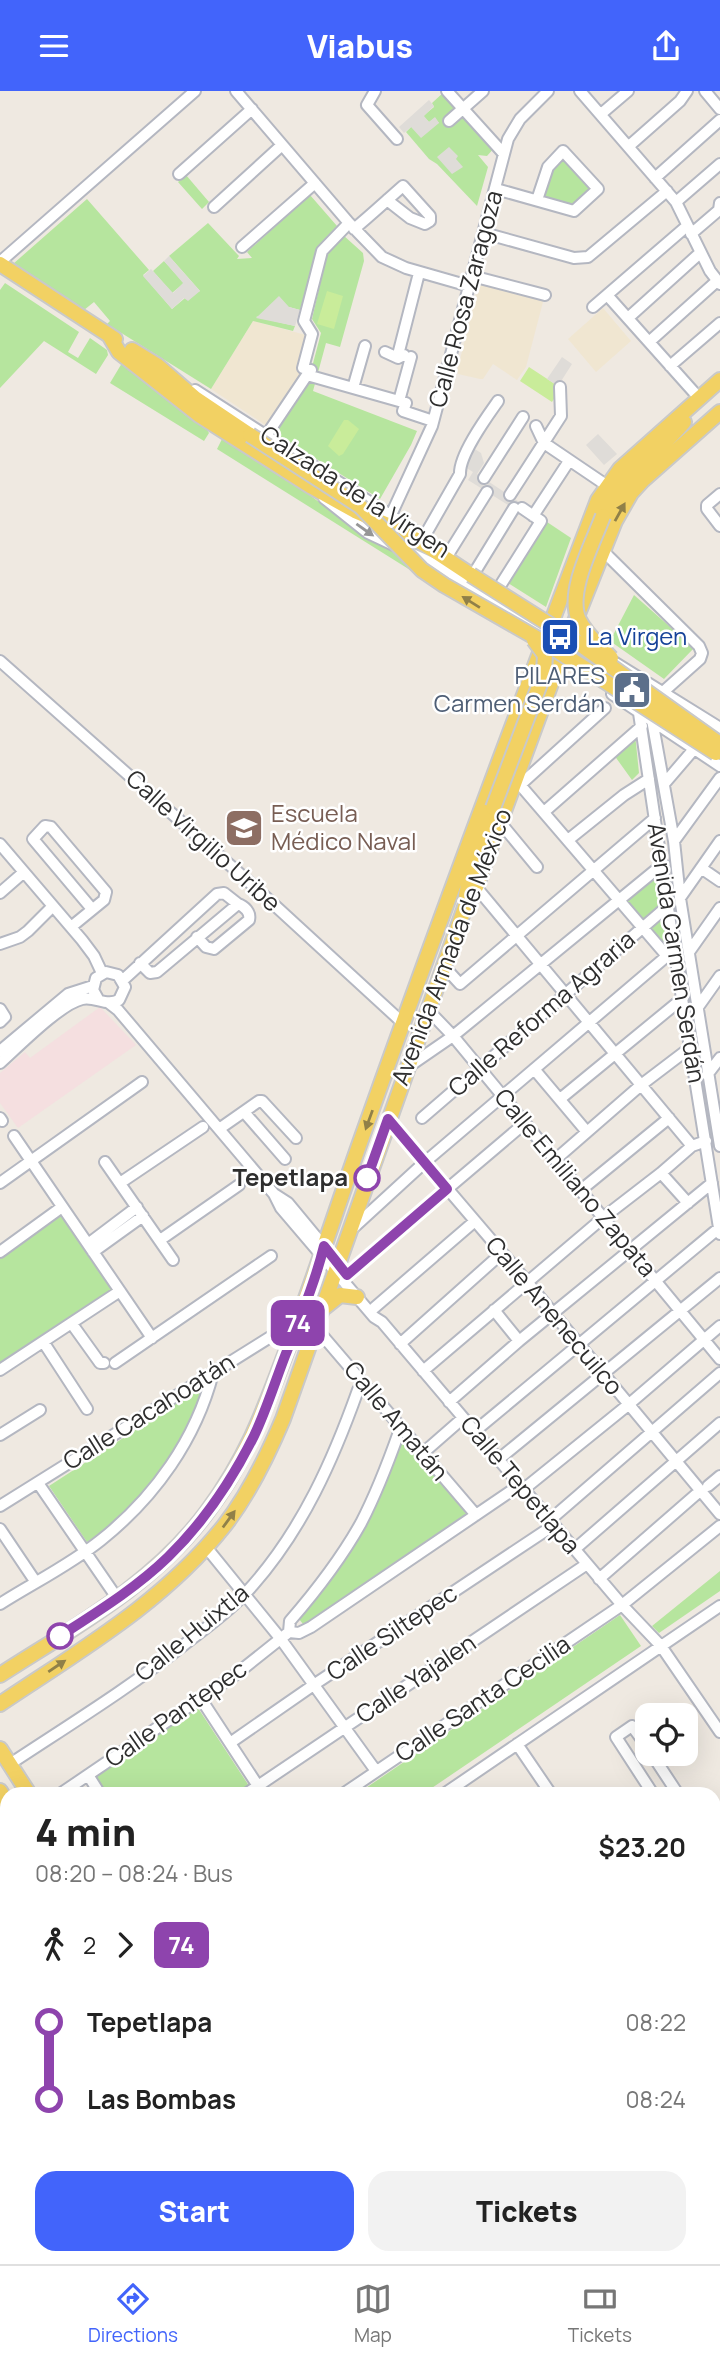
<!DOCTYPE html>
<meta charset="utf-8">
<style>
:root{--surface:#fff;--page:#f2f2f2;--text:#222;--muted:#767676;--line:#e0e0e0;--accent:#4264fb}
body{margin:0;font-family:Manrope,sans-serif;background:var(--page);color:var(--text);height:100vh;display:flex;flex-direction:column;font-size:26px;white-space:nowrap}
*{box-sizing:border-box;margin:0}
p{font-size:23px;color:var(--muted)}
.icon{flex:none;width:38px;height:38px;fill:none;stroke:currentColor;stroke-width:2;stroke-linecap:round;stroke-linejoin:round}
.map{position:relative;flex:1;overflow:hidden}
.details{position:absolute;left:0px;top:1696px;width:721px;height:478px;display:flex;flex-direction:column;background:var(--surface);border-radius:21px 21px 0 0;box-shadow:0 7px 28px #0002}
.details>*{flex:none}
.badge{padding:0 14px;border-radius:10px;font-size:24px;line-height:46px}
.fabs{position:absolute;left:635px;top:1612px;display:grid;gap:14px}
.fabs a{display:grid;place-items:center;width:63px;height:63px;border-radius:14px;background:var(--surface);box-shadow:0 7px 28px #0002;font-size:35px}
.map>.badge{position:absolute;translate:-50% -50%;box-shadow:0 0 0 4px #fff}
.legs{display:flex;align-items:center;gap:10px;height:77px;padding:0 35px;font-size:23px}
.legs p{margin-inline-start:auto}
.summary{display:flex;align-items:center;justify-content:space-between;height:119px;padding:0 35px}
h1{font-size:38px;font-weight:800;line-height:52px}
.cta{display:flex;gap:14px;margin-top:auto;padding:14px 35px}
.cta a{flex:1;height:80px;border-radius:21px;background:var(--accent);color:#fff;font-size:28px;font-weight:800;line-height:80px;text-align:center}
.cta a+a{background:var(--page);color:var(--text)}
ul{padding:0 35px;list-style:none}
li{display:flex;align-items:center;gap:24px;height:77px;font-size:26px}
li i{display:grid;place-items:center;width:10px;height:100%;margin:0 9px;background:currentColor}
li i::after{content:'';width:18px;height:18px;margin:-9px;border:5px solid;border-radius:50%;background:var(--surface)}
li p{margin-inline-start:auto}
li:first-child i{background:linear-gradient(#0000 50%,currentColor 0)}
li:last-child i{background:linear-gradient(currentColor 50%,#0000 0)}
header{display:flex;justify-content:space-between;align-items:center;height:91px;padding:0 35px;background:var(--accent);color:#fff;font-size:32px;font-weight:800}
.tab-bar{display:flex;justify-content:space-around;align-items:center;height:98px;border-top:2px solid var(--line);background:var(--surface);font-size:19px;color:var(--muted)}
.tab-bar a{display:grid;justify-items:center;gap:4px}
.tab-bar .on{color:var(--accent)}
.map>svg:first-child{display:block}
.education{fill:#f0e6d1}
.medical{fill:#f5dfe0}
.green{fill:#b6e59e}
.pitch{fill:#c9ec9a}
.plaza{fill:#dfdcd8}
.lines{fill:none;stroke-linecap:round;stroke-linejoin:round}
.minor-casing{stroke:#b4b7c1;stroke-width:14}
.major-casing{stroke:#c9c9c9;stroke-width:18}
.minor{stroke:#fff;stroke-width:10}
.major{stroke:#f2d163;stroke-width:14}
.major-bridge-casing{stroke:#c9c9c9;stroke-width:18;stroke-linecap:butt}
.major-bridge{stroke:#f2d163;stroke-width:14}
.oneway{fill:#908048}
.oneway2{fill:#969696}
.line-1-casing{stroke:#fff;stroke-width:16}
.line-1{stroke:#8e44ad;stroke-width:10}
.stop-1-dot{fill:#fff;stroke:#8e44ad;stroke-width:3.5}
.labels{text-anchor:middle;stroke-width:5;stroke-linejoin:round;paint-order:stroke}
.street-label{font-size:24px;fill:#2e2e2e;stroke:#fff}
.transit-label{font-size:24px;fill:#164399;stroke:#fff;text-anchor:start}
.service-label{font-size:24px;fill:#4e5e75;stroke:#fff;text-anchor:end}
.education-label{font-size:24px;fill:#785e54;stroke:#fff;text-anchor:start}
.stop-label{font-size:24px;font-weight:bold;fill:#2e2e2e;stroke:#fff;text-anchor:end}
</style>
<header><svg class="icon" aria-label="menu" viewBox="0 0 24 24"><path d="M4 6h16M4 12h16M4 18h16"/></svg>Viabus<svg class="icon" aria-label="share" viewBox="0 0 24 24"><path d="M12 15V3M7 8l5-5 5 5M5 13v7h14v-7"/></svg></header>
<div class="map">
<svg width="720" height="2173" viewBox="0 0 720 2173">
<rect width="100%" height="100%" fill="#efe9e1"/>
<path class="education" d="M480,190l64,17 -18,69 -9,13 -24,-16 -10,15h-3l-22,-5 -1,-3z
M603,217l28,33 -35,31 -28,-33z
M253,230l53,14 -9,32 11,4 -38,57 -59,-39z"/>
<path class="medical" d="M100,916l36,38 -118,83 -18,-25v-30l25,-21 5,6z"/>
<path class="green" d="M445,0l50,56 -8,9 -9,-1 10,12 -11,39 -40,-42 -8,-5 -23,-27 5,-5 28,-4 -4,-5 -6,4 -6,-6 11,-9 -2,-4z
M564,66l27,32 -18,17 -31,-9 11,-32z
M186,84l23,27 -7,7 -24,-27z
M310,104l27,31 -19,20 -18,64 -11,-3 -33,10 39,9 -2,5 -40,-10 -42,68 -104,-65 3,-3 -16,-19 -10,8 -71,-46 74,-65 62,71 -6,5 29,34 13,-11 15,-7 -31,-35 39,-33 31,33 -2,3 15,-1 -5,-6z
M343,144l20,18 1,8 -24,86 -14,-4 -13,48 104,40 -6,14 -31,54 -108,-68 39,-60 10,-38 -9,-14 16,-69z
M164,170l20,22 -12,10 -19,-22z
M5,192l74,49 -11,20 10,6 12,-20 17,12 1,5 -12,19 -52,-33 -44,47v-98z
M122,272l66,54 18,11 3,5 -5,8 -94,-58z
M222,348l89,57 59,45 48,21 48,43 -249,-156z
M544,429l27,18 -25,69 -41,-26z
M634,504l60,53 -30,31 -54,-38z
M635,643l4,39 -7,7 -18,-25z
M656,781l12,79 -47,-51z
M62,1121l57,77 -119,82v-116z
M205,1294l-6,23 -27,50 -40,53 -45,31 -38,-56z
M403,1344l68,80 -161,110 -7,-1 -4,-5v-6l37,-49z
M720,1480v20l-61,42 -7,-7z
M620,1524l21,31 -218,148h-66z
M198,1617l53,81 -7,5h-138l-12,-18z"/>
<path class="pitch" d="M327,200l16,5 -9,33 -17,-5z
M529,276l32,21 -9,14 -32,-21z
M344,329h4l11,9 -16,25 -4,2 -11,-10z"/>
<path class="plaza" d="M429,9l5,6 -10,10 5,6 6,-5 4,6 -18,15 -10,-11 -7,6 -5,-6z
M449,56l9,9 -2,3 7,8 -11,7 -15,-17z
M169,165l31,35 -12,10 -4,-3 -12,11 -29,-33 8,-7 22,24 10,-10 -19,-22z
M279,205l10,11 11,3 -5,16 -39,-8z
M562,266l10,7 -14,22 -11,-7z
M598,343l19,20 -13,11 -18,-20z
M470,355l11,7 3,10 -7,11 47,31 -5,7 -51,-32 5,-8 -13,-8z"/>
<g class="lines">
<g class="minor-casing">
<path id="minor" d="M236,0l113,132 33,34 24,11 63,18
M375,0l-8,14 30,34
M447,0l57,63
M580,0l96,111 34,69 10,13
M705,0l15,18
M601,23l27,-23
M449,30l34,-30
M629,55l51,-45 7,-10
M179,83l73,-65
M655,87l65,-58
M496,98l78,22 24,-22 -35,-38 -15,16 -11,33
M676,111l44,-38
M214,116l68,-62
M349,132l-27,28 -18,70 8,13 -9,34 8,2 -4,5 99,28 -3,8 30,10
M354,138c17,-14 33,-29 49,-43l27,30v5l-5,3 -15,-6 -23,-18
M484,142l90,25 14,-1 79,-66
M691,143l28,-24 1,-7
M242,156l73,-64
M0,171l195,-171
M472,185l73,19
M607,204l92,103
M593,216l94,-81
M628,227l72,-65
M649,251l68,-61
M399,260l20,-78
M385,261l13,6 6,-3
M670,275l50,-43
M353,297l12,-42
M195,299l234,150
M399,310l12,-44
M536,335l8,17 62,42
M266,345l41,-61
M484,387l39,-61
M720,403l-13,11v4l13,17
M510,404l51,-79 -1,-29
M324,407l44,35 68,32 111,68
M391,424l41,-89 76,-287 12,-20 28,-28
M533,425l36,-55
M424,446l36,-63c-1,-19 26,-56 38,-73
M603,460l96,95 3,7 -2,6 -37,33
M449,462l38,-61
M476,479l38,-62
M500,495l41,-65 -19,-13
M609,568l111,69
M0,570l258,229 146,134
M645,590l29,160 6,57 40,248
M612,603l108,72
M639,622l36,242 45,279
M515,688l152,177 5,-1
M664,693l30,-35
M520,694l85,-77
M544,721l98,-86
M499,730l38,46
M568,749l56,-45 25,-16
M674,750l46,-63
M0,753l82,96 12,16 8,17
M701,777l19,13
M476,796l216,259 14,-5
M0,802l24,-21
M680,807l40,-57
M71,836l33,-27 2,-8 -55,-65 -6,-1 -12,13 59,70
M0,853l20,-7 8,-6 25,-25
M689,861l31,-44
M140,872l10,10 7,-1 81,-68c6,2 13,8 11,16l-35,29 -8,-2 -9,-10
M442,877l8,5 10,11 195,-166
M123,889l94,-86 7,-1 14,11
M109,912l9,7 156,184 7,14 93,109 8,5 240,283 39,41 59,86
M698,916l22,-31
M0,918l5,8 -5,5
M427,918l26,27 267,323
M0,960l68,-57 25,-8
M0,972c18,-16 60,-59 82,-64 14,-3 24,8 37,1l6,-13 -7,-12 -12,-3 -10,6 -3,12 5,9
M408,976l45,-31 210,-172
M534,978l53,63
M707,984l13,-17
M560,1008l123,-101
M244,1021l41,47
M0,1027l2,3
M422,1027l240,-207
M388,1028l140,164 192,231
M219,1038l40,-28h3l34,37
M14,1045l138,202
M556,1068l85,-74 50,-38
M105,1071l68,98
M661,1082l27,30
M0,1092l142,-101
M120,1092l83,-56
M581,1099l88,-72
M274,1103l14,9 53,64
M353,1137l72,-66 242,-206
M160,1149l79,-55
M88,1153l49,-37
M0,1161l62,-45
M93,1161l50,-36
M347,1183l178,-151
M374,1217l101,-87
M494,1219l25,31
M72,1233l28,39h4
M316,1237l160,187
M44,1252l43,66
M400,1253l102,-91
M115,1272l156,-107
M0,1279l120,-79
M423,1280l181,-154 57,-44 31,-27
M449,1311l70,-61 193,-158
M475,1340l244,-203
M0,1344l40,-25
M423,1362l40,-35
M499,1368l221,-181
M38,1392l79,115
M708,1395l12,-10
M524,1398l104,-84 92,-79
M0,1415l299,-187
M550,1429l170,-147
M0,1438l35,52
M206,1456l74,91 96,133
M575,1458l145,-126
M599,1488l101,-88
M0,1513c33,-21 70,-39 101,-64 54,-43 95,-101 112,-167
M289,1541l10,1 12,-6 209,-142
M201,1608l57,87
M230,1652l85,-59 239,-159
M517,1653l34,50
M648,1657l-16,-22 -16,11 37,57
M651,1662l27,41
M10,1673c59,-39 119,-76 175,-120 24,-18 49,-37 68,-59 50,-57 80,-125 105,-195l6,-6
M88,1684l12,19
M60,1703l175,-119 54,-43 1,-11c26,-30 52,-64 71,-98 15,-29 27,-60 38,-91l3,-3
M246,1703l341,-230
M343,1703l279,-189 98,-79
M444,1703l276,-188
M0,1756l7,-5
M714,1757l6,9
M714,1798l5,7 1,-1
M0,1967l7,6
M714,1971l6,9
M0,1988l7,-6
M0,2043l7,6
M714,2073l6,-5
M0,2120l7,6
M50,2166l7,7
M177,2166l3,7
M610,2166l1,7
M109,2173l5,-7
M194,2173l19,-7
M435,2173l11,-7"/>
</g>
<g class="major-casing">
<path id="major" d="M0,173l115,75
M109,244l10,17 80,63 113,72 43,24 35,15 34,18 47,31
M132,259l26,16 37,32 55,37
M603,425c22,-42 52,-60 81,-94
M466,804l7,-35 20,-52
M325,1216l15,-12 17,2
M0,1584c73,-47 154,-91 207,-163 38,-51 56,-98 78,-157 28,-72 51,-145 77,-218 76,-213 155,-425 236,-637l22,-31 100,-89
M0,1613c79,-53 164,-102 224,-178 25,-32 43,-69 59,-107l182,-512 11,-20 84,-228 55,-138 16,-28 12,-13 77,-68
M0,1658l29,45
M0,1700l7,12
M245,2166l2,7
M264,2166l3,7"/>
</g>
<use href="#minor" class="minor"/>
<use href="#major" class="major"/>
<g class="major-bridge-casing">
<path id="major-bridge" d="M250,344l110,71 62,64 22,15 103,59 169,109
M603,425c-10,27 -37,77 -24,104 7,15 21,26 32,38
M471,484l103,65 146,104
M493,717l51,-135 1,-18 -11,-15"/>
</g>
<use href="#major-bridge" class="major-bridge"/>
</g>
<defs><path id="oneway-solid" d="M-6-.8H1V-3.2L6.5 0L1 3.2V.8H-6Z" transform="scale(1.75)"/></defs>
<g class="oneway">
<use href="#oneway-solid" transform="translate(620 421) rotate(-61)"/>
<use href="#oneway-solid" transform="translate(471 511) rotate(-148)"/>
<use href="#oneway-solid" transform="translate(369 1029) rotate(110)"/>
<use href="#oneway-solid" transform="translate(229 1428) rotate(-54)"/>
<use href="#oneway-solid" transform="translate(57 1575) rotate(-34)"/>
</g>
<use class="oneway2" href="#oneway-solid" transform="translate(365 439) rotate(35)"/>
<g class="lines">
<g class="line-1-casing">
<path id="line-1" d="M60,1545c37,-24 76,-48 108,-79 35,-34 64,-77 86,-121 12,-25 21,-54 31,-80 14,-36 30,-73 39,-110l23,29 100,-86 -59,-70 -21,59"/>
</g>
<use href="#line-1" class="line-1"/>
</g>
<defs>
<g id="bus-square" transform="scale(2.0125)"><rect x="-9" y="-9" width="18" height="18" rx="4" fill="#1a4fb4" stroke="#fff"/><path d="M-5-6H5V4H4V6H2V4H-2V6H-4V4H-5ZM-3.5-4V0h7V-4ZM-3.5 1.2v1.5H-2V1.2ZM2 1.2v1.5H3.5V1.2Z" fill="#fff"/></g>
<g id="civic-square" transform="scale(2.0125)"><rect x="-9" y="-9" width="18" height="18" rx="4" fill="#5c6f8a" stroke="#fff"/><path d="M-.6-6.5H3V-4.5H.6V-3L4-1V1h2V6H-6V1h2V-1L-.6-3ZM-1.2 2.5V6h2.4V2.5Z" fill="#fff"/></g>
<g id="school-square" transform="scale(2.0125)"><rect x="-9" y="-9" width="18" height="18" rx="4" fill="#8d6e63" stroke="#fff"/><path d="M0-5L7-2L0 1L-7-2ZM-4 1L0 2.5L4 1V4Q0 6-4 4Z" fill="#fff"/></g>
</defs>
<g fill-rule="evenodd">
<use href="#bus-square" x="560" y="546"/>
<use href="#civic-square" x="632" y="599"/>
<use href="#school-square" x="244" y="737"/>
</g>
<g class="stop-1-dot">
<circle cx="367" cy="1087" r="12"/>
<circle cx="60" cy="1545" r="12"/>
</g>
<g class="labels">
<g class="street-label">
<text transform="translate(466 208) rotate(-75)" y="8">Calle Rosa Zaragoza</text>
<text transform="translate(355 401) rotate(33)" y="8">Calzada de la Virgen</text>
<text transform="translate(203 750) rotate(42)" y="8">Calle Virgilio Uribe</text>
<text transform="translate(452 856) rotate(-69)" y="8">Avenida Armada de México</text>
<text transform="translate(676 862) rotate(81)" y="8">Avenida Carmen Serdán</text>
<text transform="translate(542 923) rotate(-41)" y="8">Calle Reforma Agraria</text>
<text transform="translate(575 1092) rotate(50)" y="8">Calle Emiliano Zapata</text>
<text transform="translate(554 1225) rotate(50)" y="8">Calle Anenecuilco</text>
<text transform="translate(149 1321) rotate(-32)" y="8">Calle Cacahoatán</text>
<text transform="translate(396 1330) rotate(50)" y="8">Calle Amatán</text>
<text transform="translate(520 1394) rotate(50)" y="8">Calle Tepetlapa</text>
<text transform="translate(192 1542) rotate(-39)" y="8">Calle Huixtla</text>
<text transform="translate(392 1542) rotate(-34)" y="8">Calle Siltepec</text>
<text transform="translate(416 1588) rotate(-34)" y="8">Calle Yajalen</text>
<text transform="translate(483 1608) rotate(-34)" y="8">Calle Santa Cecilia</text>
<text transform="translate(176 1623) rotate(-35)" y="8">Calle Pantepec</text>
</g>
<g class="transit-label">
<text x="587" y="554">La Virgen</text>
</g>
<g class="service-label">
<text x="605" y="593">PILARES<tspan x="605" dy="28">Carmen Serdán</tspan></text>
</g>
<g class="education-label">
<text x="271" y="731">Escuela<tspan x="271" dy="28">Médico Naval</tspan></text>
</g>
<g class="stop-label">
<text x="348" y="1095">Tepetlapa</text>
</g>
</g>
</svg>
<div class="fabs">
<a><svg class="icon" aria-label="locate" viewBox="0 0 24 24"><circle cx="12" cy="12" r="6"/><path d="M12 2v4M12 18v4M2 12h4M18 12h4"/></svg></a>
</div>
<b class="badge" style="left:298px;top:1232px;background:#8e44ad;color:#fff">74</b>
<section class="details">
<div class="summary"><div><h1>4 min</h1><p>08:20 – 08:24 · Bus</p></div><b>$23.20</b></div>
<div class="legs"><svg class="icon" aria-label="walk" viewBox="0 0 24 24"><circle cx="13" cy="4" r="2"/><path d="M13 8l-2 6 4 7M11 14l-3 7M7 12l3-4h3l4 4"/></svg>2<svg class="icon" aria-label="forward" viewBox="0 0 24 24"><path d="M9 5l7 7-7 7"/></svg><b class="badge" style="background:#8e44ad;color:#fff">74</b></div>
<ul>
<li><i style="color:#8e44ad"></i><b>Tepetlapa</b><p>08:22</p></li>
<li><i style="color:#8e44ad"></i><b>Las Bombas</b><p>08:24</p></li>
</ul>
<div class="cta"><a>Start</a><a>Tickets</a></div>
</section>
</div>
<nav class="tab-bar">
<a class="on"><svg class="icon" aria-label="directions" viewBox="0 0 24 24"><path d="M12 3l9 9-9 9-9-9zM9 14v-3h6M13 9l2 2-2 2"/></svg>Directions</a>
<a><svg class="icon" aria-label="map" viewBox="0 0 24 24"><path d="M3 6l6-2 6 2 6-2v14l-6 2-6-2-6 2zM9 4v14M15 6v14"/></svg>Map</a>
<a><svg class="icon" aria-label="tickets" viewBox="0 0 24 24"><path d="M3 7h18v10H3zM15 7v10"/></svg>Tickets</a>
</nav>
